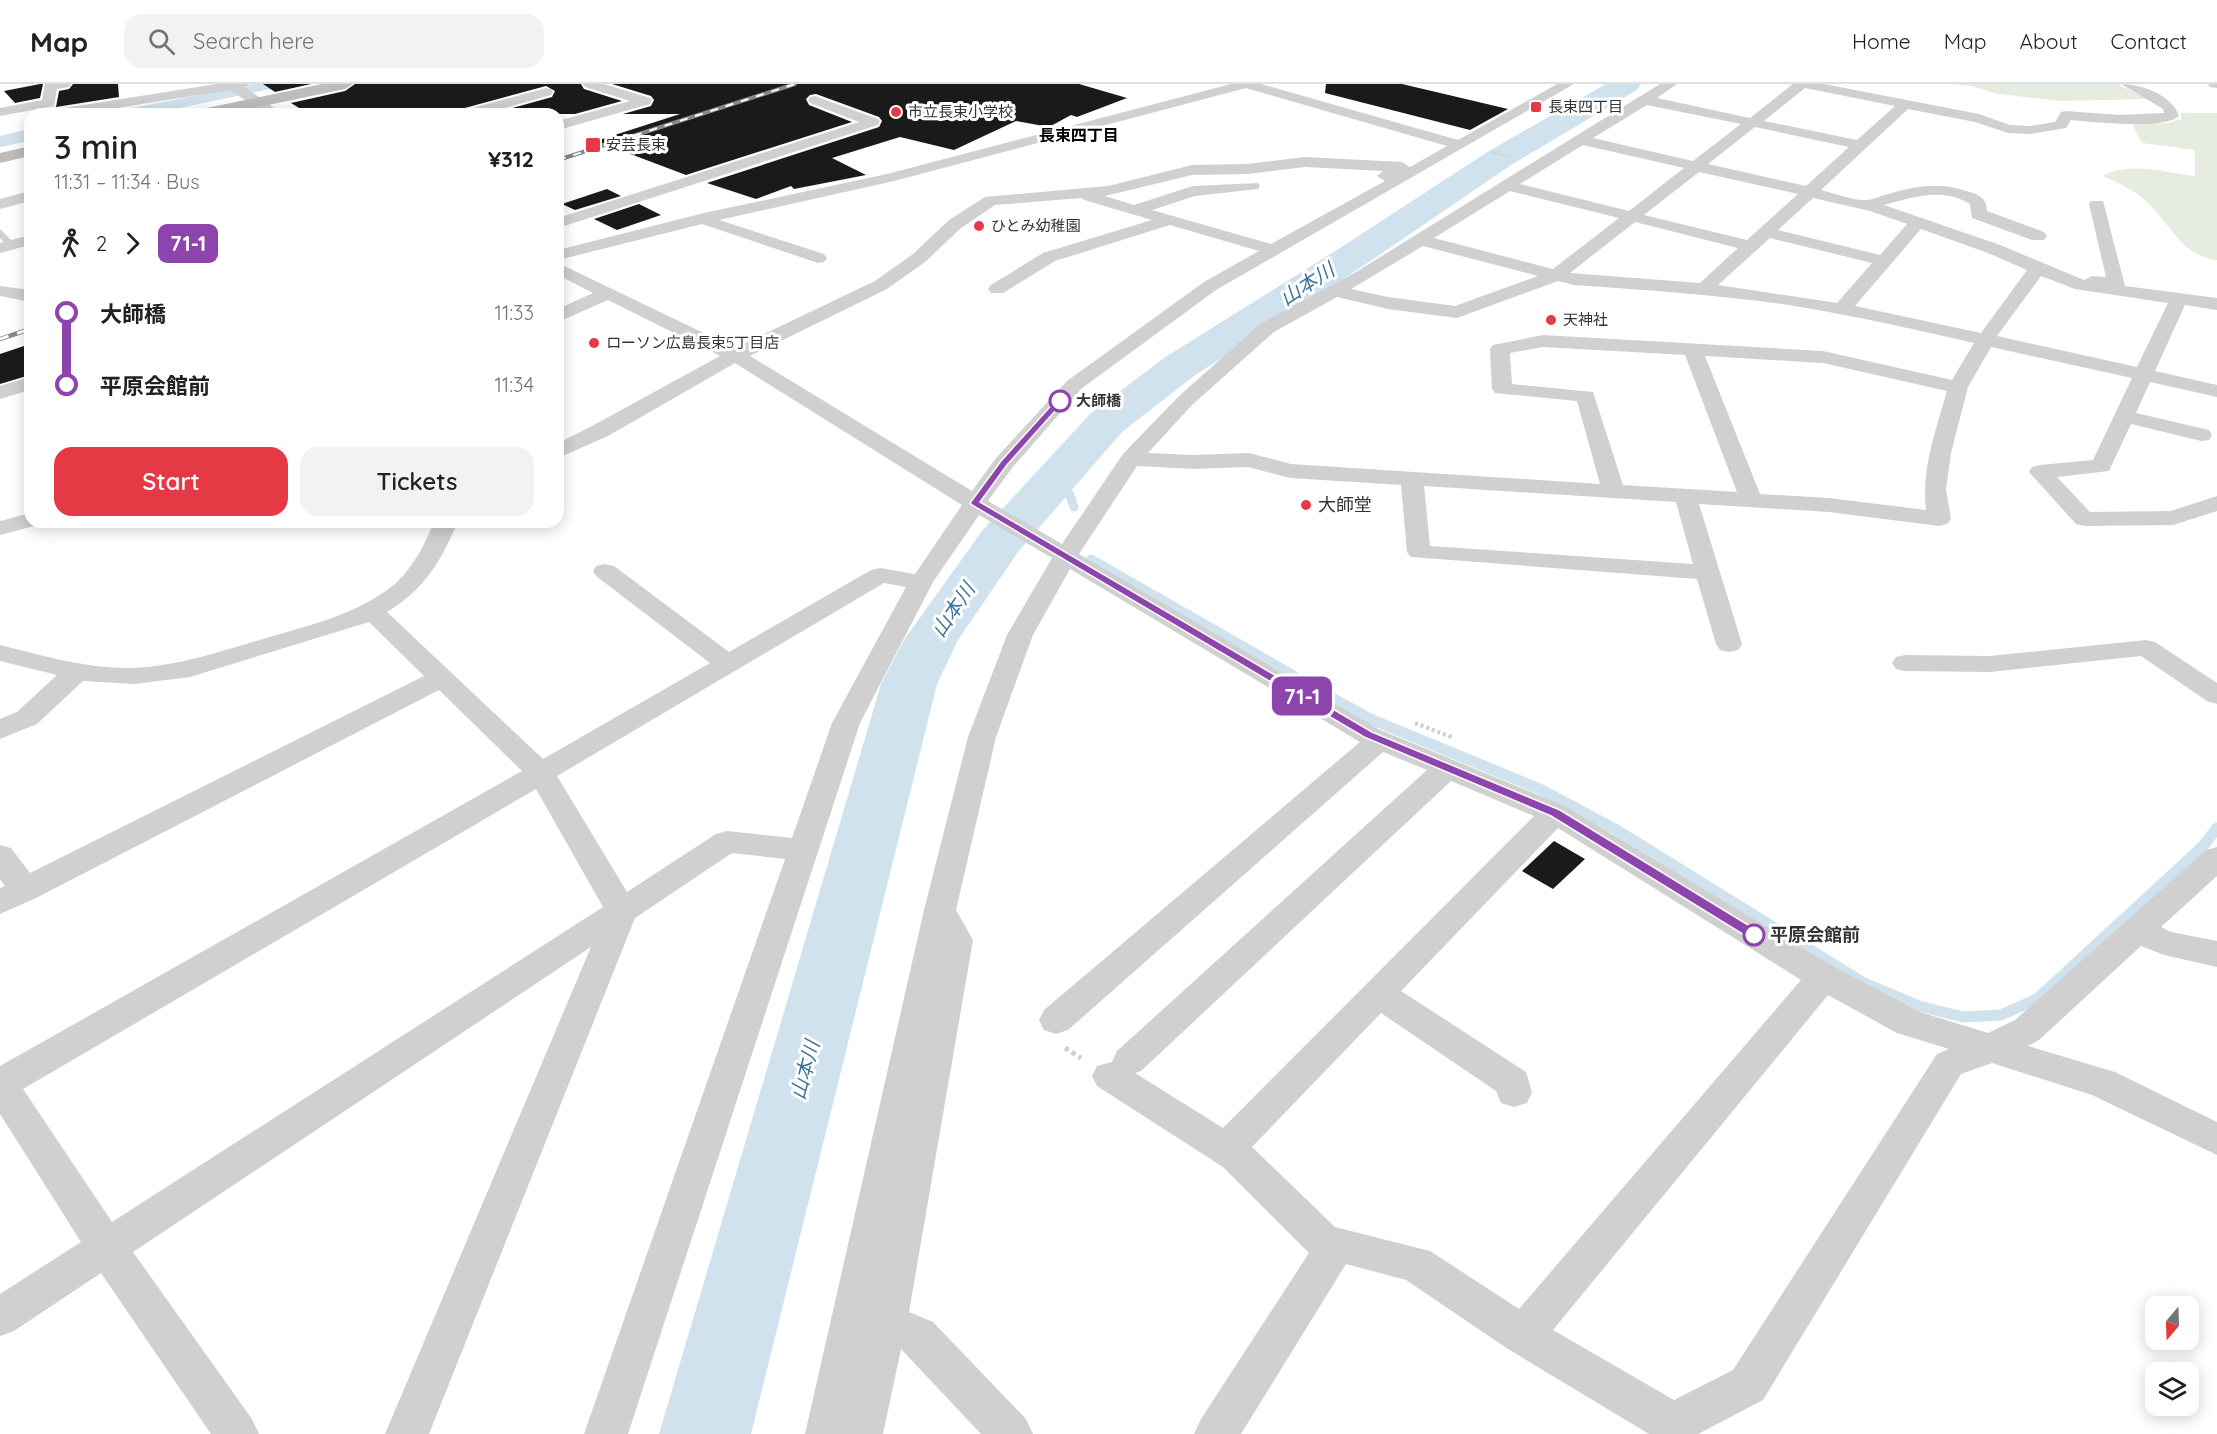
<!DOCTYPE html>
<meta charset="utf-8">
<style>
:root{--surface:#fff;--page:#f2f2f2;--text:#202124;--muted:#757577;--line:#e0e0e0;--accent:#e63946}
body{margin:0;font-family:Quicksand,"Noto Sans JP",sans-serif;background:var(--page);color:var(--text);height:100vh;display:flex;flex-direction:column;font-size:22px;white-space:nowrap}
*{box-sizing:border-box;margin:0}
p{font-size:20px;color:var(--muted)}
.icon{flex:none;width:33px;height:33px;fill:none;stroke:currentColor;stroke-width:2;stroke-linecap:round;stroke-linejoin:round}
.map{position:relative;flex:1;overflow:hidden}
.sheet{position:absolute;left:24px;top:24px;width:540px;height:420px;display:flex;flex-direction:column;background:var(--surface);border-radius:18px;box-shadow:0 3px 15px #0003}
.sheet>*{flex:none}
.badge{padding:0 12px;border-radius:9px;font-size:21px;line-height:39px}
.needle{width:39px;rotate:199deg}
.tools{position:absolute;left:2145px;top:1212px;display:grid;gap:12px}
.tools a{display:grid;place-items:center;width:54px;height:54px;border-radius:12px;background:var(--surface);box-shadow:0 3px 15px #0003;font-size:30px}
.map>.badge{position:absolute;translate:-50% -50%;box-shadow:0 0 0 3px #fff}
.legs{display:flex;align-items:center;gap:9px;height:66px;padding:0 30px;font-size:20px}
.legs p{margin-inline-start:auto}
.head{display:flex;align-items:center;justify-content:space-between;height:102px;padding:0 30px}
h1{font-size:33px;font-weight:600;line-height:45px}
.primary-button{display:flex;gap:12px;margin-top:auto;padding:12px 30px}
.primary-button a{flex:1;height:69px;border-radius:18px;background:var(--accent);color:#fff;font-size:24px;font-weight:600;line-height:69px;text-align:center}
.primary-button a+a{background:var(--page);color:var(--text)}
ul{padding:0 30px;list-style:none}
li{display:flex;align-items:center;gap:21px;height:72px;font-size:22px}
li i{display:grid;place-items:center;width:9px;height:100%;margin:0 8px;background:currentColor}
li i::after{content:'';width:15px;height:15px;margin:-8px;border:4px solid;border-radius:50%;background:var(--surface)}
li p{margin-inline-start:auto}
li:first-child i{background:linear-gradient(#0000 50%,currentColor 0)}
li:last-child i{background:linear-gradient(currentColor 50%,#0000 0)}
header{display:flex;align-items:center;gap:36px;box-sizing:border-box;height:84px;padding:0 30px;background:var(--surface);border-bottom:2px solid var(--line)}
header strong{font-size:28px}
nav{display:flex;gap:33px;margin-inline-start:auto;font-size:21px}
.search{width:420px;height:54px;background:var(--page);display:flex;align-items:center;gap:15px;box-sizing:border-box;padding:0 21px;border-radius:18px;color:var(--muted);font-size:22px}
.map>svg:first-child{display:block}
.green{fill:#e6ecdf}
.water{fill:#cfe2ee}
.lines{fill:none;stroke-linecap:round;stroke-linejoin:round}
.stream-far1{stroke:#cfe2ee;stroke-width:9}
.stream{stroke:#cfe2ee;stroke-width:11}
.river{fill:#cfe2ee;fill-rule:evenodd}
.building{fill:#1a1a1a}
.path-far2{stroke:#cdcdcd;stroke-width:2;stroke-dasharray:1.5 1.5;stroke-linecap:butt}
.path-far1{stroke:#cdcdcd;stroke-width:4;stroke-dasharray:3 3;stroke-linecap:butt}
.path{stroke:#cdcdcd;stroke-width:5;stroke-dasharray:4 4;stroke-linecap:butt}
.lane{fill:#d0d0d0;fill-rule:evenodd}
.street{fill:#d0d0d0;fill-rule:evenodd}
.secondary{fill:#bdbdbd;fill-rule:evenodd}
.rail-far1-casing{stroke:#888;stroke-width:4}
.rail-casing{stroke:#888;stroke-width:4.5}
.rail-far1{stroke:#fff;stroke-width:2;stroke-dasharray:8;stroke-linecap:butt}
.rail{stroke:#fff;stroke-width:3;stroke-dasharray:9;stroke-linecap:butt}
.line-1{fill:#8e44ad;stroke:#fff;stroke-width:1.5}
.poi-dot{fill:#e63946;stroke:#fff;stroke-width:2}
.stop-1-dot{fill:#fff;stroke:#8e44ad;stroke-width:3}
.labels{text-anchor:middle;stroke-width:6;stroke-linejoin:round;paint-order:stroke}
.far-poi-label{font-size:15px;fill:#333;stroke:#fff;text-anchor:start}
.far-stop-label{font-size:15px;font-weight:bold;fill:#333;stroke:#fff;text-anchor:start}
.far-neighbourhood-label{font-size:16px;font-weight:bold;fill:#000;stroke:#fff}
.poi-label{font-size:18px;fill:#333;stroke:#fff;text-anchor:start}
.stop-label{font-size:18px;font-weight:bold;fill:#333;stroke:#fff;text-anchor:start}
.water-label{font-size:20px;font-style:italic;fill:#3f7597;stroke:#fff}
</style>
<header>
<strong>Map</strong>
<div class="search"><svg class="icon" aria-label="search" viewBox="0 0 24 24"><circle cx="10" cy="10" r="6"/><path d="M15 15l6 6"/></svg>Search here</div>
<nav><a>Home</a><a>Map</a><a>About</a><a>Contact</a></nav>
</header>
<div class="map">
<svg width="2217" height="1350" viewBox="0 0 2217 1350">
<rect width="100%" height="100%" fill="#fff"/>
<path class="green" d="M1951,0h167l29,15 -86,2 -63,-7 -27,-8z
M2181,29h36v147c-36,-4 -46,-36 -70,-58 -13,-12 -28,-19 -44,-26 27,-15 63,-3 92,0v-26l-53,-7 -10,-20h36l13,-4z"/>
<path class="water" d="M253,0h41l-143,30h-49z
M30,45v12l-30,6v-11z"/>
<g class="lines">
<path class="stream-far1" d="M1051,400l19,11 4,12
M1091,475l257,147"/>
<path class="stream" d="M1345,621l23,13 174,72 73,39 247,153 57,24 44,11 38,-2 36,-16 166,-153 14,-18"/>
<path class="river" d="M1606,0h35l-4,6 -126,75 -145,99 -172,112 -72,56 -104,120 -60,88 -21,44 -186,750h-92l222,-750 23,-44 78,-109 108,-117 74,-56 176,-110 149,-97z"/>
</g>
<path class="building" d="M40,0h3l-3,14 -25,5 -11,-12z
M73,0h45l1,13 -63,10 3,-16 10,-2z
M263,0h48l-36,8z
M355,0h226l3,5 38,12 -47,13h-84l61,-17 3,-6 -9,-5 -85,23 -3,5h-149l-18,-11 54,-12z
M612,0h467l48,14 -50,19 -6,-2 -22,12 -33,-6 -62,29 -54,-13 -68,21 34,17 -72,14 -3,-3 -35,13 -49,-16 172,-56 3,-6 -3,-4 -63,-23 -6,1 -4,4 3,6 43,17 -166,53 -90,-34 84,-27h-57l28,-8 3,-6 -3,-4z
M1326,0h76l106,25 -38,21 -145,-37z
M607,105l14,7 -46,14 -13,-6z
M639,120l22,11 -44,15 -23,-11z
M30,260v31l-30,9v-30z
M1554,757l31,18 -32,30 -31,-18z"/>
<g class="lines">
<path class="path-far2" d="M1491,68l19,5"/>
<path class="path-far1" d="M1415,639l39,15"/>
<path class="path" d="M1065,964l16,10"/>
<path class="lane" d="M0,145l14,14v4h-6l-8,-9z"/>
<path class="street" d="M45,0h26l-2,3 -12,2 -3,17 -54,10v-8l42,-8z
M216,0h33l-4,3 38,27h-17l-36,-24 -151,24h-34l7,-4z
M583,0h21l46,14 2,3 -2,3 -92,26v-9l72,-20 -45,-14z
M1231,0h30l197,56 99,-56h17l-358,206 -135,99 -69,79 -24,33 74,43 61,-90 55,-57 82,-73 96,-52 304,-188h17l-20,14 93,20 43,-34h31l155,30 31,11 20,1 25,-4 6,-10 5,-1 53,4 45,-2 -1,-4 -42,-25c21,0 51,11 58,32 -14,14 -87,6 -108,4l-5,8 -36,6 -22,-1 -33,-11 -67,-13 -87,81c12,3 34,11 45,10 7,0 16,-5 23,-6 26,-8 50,-12 77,-3 12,3 21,7 21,20l57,21 3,4 -3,4h-12l-60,-22 -2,-14c-27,-17 -58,-7 -86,1l116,40 84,35 8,-4 14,1 -17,-73 2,-3h12l22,85 92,12v12l-32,-5 -30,66 62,14v12l-67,-15 -14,31 73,17 3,5 -3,5 -8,1 -70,-17 -22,47 -52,6 33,35 81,-1 46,-15v15l-44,14 -89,1 -8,-2 -47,-52 3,-5 8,-2 53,-5 39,-82 -141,-31 -23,40 -17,66 -5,36 5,30 -4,5 -8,2 -110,-14 -130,-8 43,140 -4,6 -9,2 -9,-2 -4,-6 -19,-65 -286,-22 -4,-5 -6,-67 -111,-7 -42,-11 -55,2 -56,-3 -58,88 299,175 187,77 264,158 91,48 68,21 27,-13 191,-170 11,-3v29l-56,51 10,5 46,9v26l-53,-12 -23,-9 -102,94 -11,6 87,26 102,50v33l-125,-60 -100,-32 -31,11 -198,326 -65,34h-49l-141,-85 -102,-69 -60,-16 -105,170h-47l7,-15 108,-166 -86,-86 -126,-81 -5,-10 5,-10 15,-4 5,-11 310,-281 -44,-18 -315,278 -12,4 -12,-4 -5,-10 5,-10 316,-268 -290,-173 -37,66 -37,102 -40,173 17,30 -64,372 24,10 93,97 7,15h-52l-80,-85 -18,85h-78l119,-524 44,-173 39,-102 45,-77 -73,-43 -46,67 -73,141 -232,711h-44l201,-575 -53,-6 -97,65 -206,516h-44l206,-487 -458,305 119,167 7,15h-48l-110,-161 -87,58 -14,5v-42l81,-52 -81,-128v-48l522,-295 -83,-81 -403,208 -36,16v-26l5,-2 -5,-7v-34l11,3 19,25 394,-197 -55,-54 -179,55 -56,7 -51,-3 -46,43 -37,15v-20l17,-7 40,-37 -57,-14v-16c44,11 88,24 134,23 45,-2 87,-17 129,-29 46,-14 95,-24 133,-56 19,-18 28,-38 38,-61h24c-18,40 -32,66 -71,90l156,147 167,-96 -114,-87 -3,-5 3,-5 9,-2 9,2 115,86 142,-82 9,-2 35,6 47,-69 -227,-142 -127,73 -50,22v-15l34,-17 128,-70 -112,-56 -50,22v-13l35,-16 -35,-18v-12l177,85 140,-67 38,-27 36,-34 36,-23 123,-11 84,-21 55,-1 58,-7 97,5 8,5 37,-21 -201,-58 -352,93 -175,39 105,34 3,4 -3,4 -6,1 -116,-39 -144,36v-10l146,-37 183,-39zM1805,4l90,18 -38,34 -93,-19zM1647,21l94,19 -48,37 -100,-23zM1755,43l94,20 -43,39 -98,-22zM1583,61l101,23 -55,43 -109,-27zM1305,83l78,4 -6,5 8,5 -114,63 -119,-34 43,-14 63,-7 2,-3 -2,-3 -65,3 -59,19 -29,-9 87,-21 55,-1zM1699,88l99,22 -51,46 -103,-25zM1510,107l109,27 -66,51 -119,-31zM1082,114l2,2 68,20 -109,33 -52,32 -3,4 3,4h12l52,-32 115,-36 89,26 -55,31 -137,99 -71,77 -24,33 -222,-135 137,-67 38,-27 36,-34 34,-23zM1813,114l57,13 37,13 -27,31 -102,-25zM1635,138l103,26 -38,35 -130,-10zM1921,145l67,24 39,17 -46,63 -126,-27zM1770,154l102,25 -35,40 -119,-18zM1423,162l115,30 -83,30 -67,-9 -37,-8zM2041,192l34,13 93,14 -31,64 -140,-31zM1558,197l16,4c72,5 144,10 215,20 62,10 124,24 185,38l-22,37 -129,-29 -280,-16 -50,10 -3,4 2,40 3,4 82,8 23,83 -309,-20 -42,-11 -56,2 -45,-2 44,-48 82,-73 63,-35 51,12 69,9zM1543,263l142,8 52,137 -114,-7 -30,-93 -81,-8 -2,-31zM1705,272l118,7 124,28c-11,39 -26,78 -21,119l-97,-12 -69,-4zM1424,402l252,16 17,62 -263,-18zM884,499l22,4 -74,136 -40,115 -65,-7 -11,3 -89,58 -70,-116zM1451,697l83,35 -311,312 -88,-55 6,-2zM536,705l67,118 -491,315 -89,-133zM1558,744l243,152 -282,329 -89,-58 -95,-24 -83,-80 129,-134 115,78 5,12 13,4 13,-4 5,-11 -6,-20 -125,-81zM1828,911l69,38 52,16 -12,5 -204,316 -59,30 -121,-70z
M2208,0h9v4l-7,-1z
M546,4l5,1 2,3 -2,3 -68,19h-23l2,-3z
M815,12l63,23 2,3 -2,3 -320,103v-10l301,-96 -49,-19 -2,-3 2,-3z
M30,107v10l-30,8v-10z
M30,151v10l-30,8v-10z
M0,202l30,4v12l-30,-6z
M30,293v13l-30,9v-13z
M30,429v9h10l-2,3 -38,10v-14z
M2146,556l9,2 62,41v21l-10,-3 -66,-45 -151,16 -85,-1 -9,-2 -4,-6 4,-6 9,-2 85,1z"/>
<path class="secondary" d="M322,0h31l-8,5 -119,25h-32l8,-5z
M30,62v10l-30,7v-10z"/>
<g class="rail-far1-casing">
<path id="rail-far1" d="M558,76l237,-76"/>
</g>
<g class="rail-casing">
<path id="rail" d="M0,255l30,-10"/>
</g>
<use href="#rail-far1" class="rail-far1"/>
<use href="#rail" class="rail"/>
</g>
<path class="line-1" d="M1057,315l7,2 -57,64 -27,37 392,230 188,78 198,121 2,4 -2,3h-9l-198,-122 -187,-79 -392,-232 -2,-2 31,-42z"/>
<g class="poi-dot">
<rect x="1530" y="17" width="12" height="12" rx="3"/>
<circle cx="896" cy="28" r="6"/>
<rect x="585" y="53" width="16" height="16" rx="3"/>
<circle cx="979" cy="142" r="6"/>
<circle cx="1551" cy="236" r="6"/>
<circle cx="594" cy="259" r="6"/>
<circle cx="1306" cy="421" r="6"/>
</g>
<g class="stop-1-dot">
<circle cx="1060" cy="317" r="10"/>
<circle cx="1754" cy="851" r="10"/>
</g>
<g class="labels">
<g class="far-poi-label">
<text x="1548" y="28">長束四丁目</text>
<text x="908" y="33">市立長束小学校</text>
<text x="606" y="66">安芸長束</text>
<text x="991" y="147">ひとみ幼稚園</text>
<text x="1563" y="241">天神社</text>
<text x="606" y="264">ローソン広島長束5丁目店</text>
</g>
<g class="far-stop-label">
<text x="1076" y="322">大師橋</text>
</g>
<g class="far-neighbourhood-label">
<text x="1079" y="57">長束四丁目</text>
</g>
<g class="poi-label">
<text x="1318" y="427">大師堂</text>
</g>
<g class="stop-label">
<text x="1770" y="857">平原会館前</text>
</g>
<g class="water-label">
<text transform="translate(1307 200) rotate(-33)" y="7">山本川</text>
<text transform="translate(953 526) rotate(-56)" y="7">山本川</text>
<text transform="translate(805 986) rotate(-75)" y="7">山本川</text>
</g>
</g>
</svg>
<div class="tools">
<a><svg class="needle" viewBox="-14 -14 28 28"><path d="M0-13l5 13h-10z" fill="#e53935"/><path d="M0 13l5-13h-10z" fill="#757577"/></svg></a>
<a><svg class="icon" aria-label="layers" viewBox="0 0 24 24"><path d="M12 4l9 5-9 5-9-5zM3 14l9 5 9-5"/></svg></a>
</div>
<b class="badge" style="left:1302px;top:612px;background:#8e44ad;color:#fff">71-1</b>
<section class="sheet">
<div class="head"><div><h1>3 min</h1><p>11:31 – 11:34 · Bus</p></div><b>¥312</b></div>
<div class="legs"><svg class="icon" aria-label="walk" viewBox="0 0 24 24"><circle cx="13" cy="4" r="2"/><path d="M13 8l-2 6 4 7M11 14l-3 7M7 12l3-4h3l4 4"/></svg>2<svg class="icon" aria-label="forward" viewBox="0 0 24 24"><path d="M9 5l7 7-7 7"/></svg><b class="badge" style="background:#8e44ad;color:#fff">71-1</b></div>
<ul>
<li><i style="color:#8e44ad"></i><b>大師橋</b><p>11:33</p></li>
<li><i style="color:#8e44ad"></i><b>平原会館前</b><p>11:34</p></li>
</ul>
<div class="primary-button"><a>Start</a><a>Tickets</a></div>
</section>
</div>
